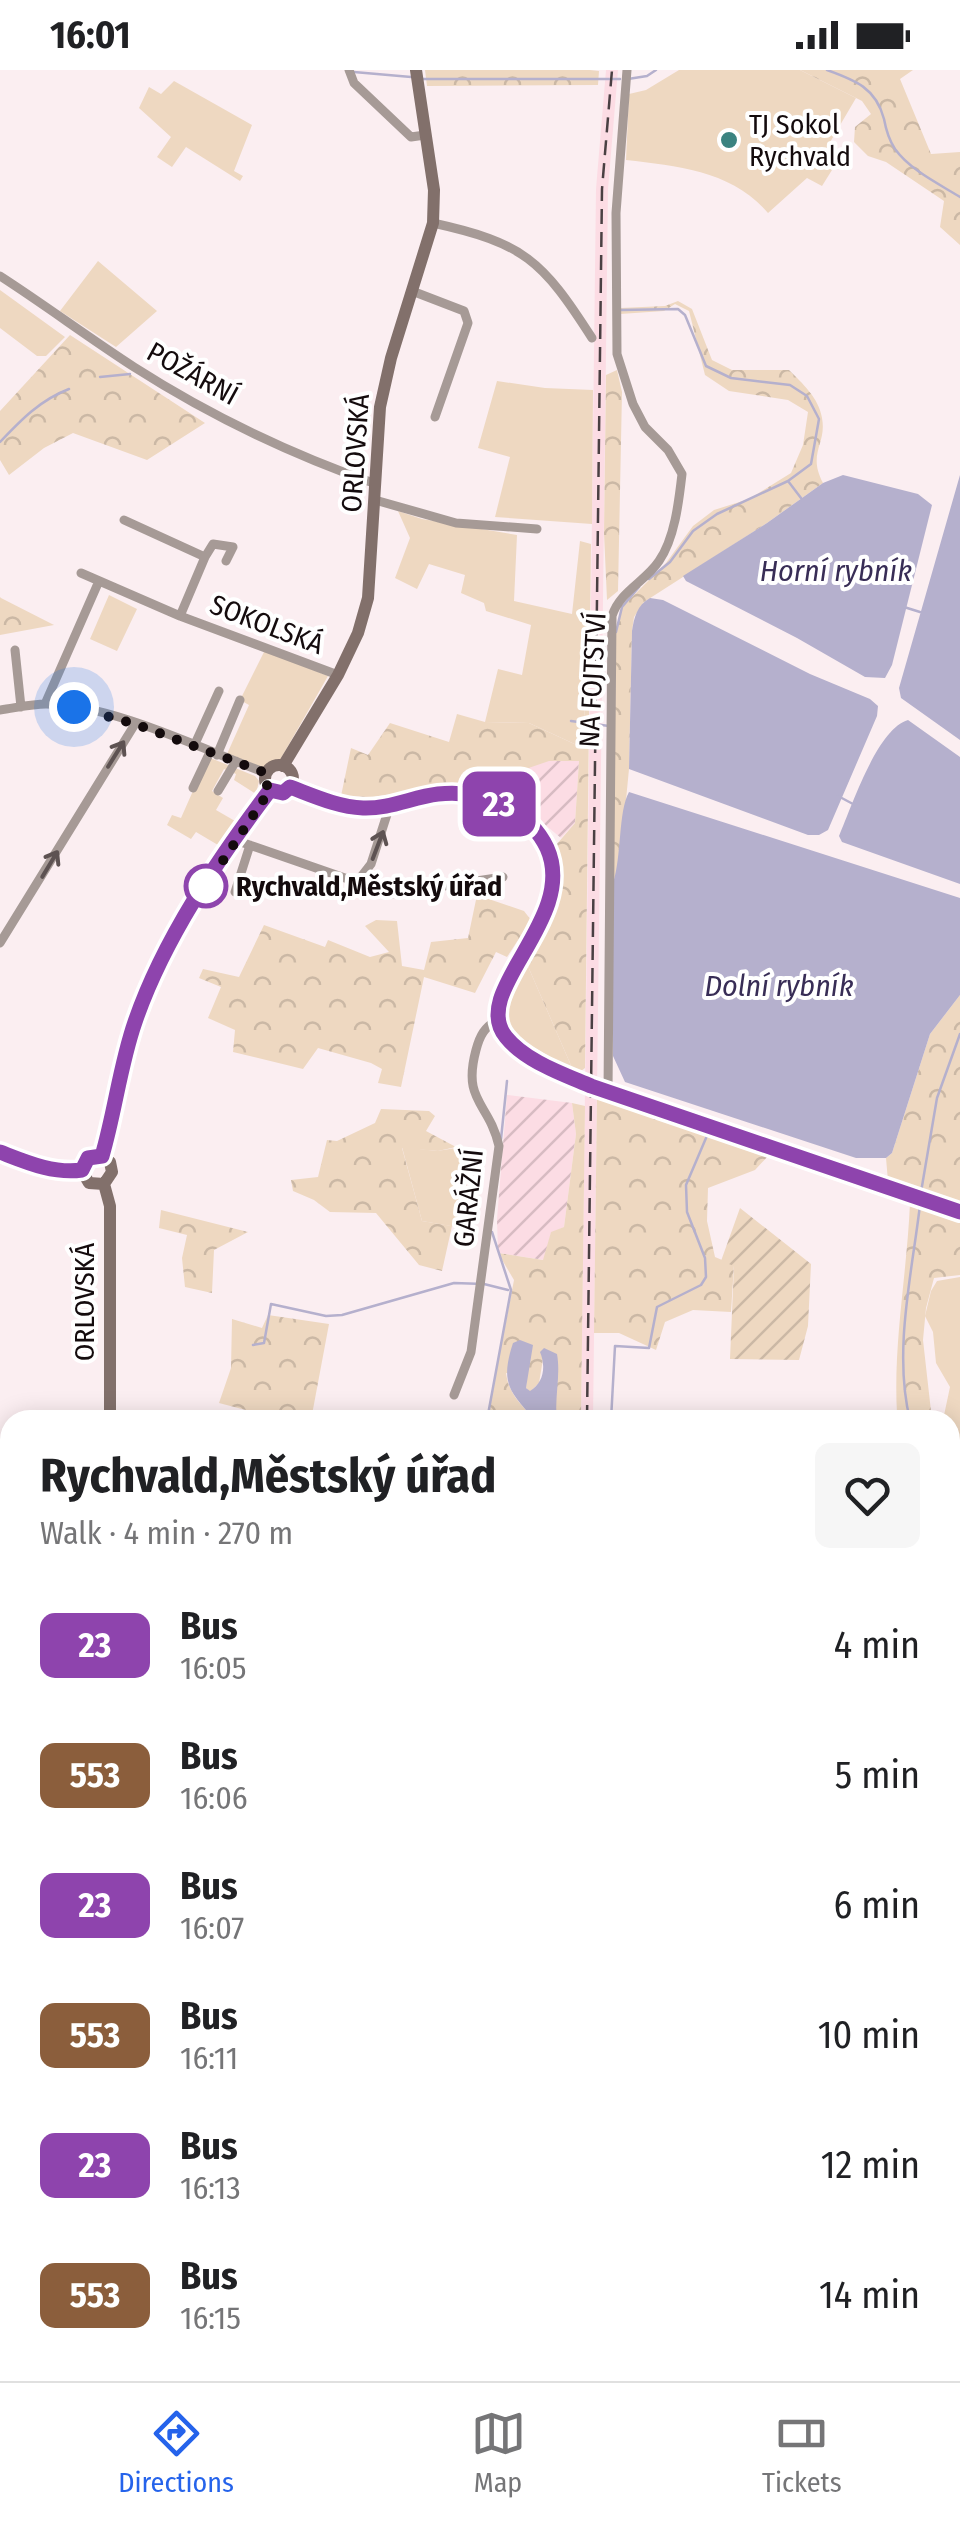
<!DOCTYPE html>
<meta charset="utf-8">
<style>
:root{--surface:#fff;--page:#f6f6f6;--text:#202124;--muted:#757577;--line:#e0e0e0;--accent:#2563eb}
body{margin:0;font-family:"Fira Sans Condensed",sans-serif;background:var(--page);color:var(--text);height:100vh;display:flex;flex-direction:column;font-size:38px;white-space:nowrap}
*{box-sizing:border-box;margin:0}
p{font-size:32px;color:var(--muted)}
.icon{flex:none;width:55px;height:55px;fill:none;stroke:currentColor;stroke-width:2;stroke-linecap:round;stroke-linejoin:round}
.map{position:relative;flex:1;overflow:hidden}
.sheet{position:absolute;left:0px;top:1340px;width:960px;height:972px;display:flex;flex-direction:column;background:var(--surface);border-radius:30px 30px 0 0;box-shadow:0 5px 25px #0003}
.sheet>*{flex:none}
.badge{padding:0 20px;border-radius:15px;font-size:35px;line-height:65px}
.you{position:absolute;width:50px;height:50px;margin:-25px;border:8px solid #fff;border-radius:50%;background:#1a73e8;box-shadow:0 0 0 15px #1a73e833}
.map>.badge{position:absolute;translate:-50% -50%;box-shadow:0 0 0 5px #fff}
.round{display:grid;place-items:center;flex:none;width:105px;height:105px;border-radius:15px;background:var(--page)}
.overview{display:flex;align-items:center;justify-content:space-between;height:170px;padding:0 40px}
h1{font-size:48px;font-weight:700;line-height:75px}
ul{padding:0;list-style:none}
li{display:flex;align-items:center;gap:30px;height:130px;padding:0 40px}
li div{flex:1}
li b{display:block;font-size:38px}
li em{font-style:normal}
li .badge{min-width:110px;font-weight:700;text-align:center}
.status{display:flex;justify-content:space-between;align-items:center;height:70px;padding:0 50px;background:var(--surface);direction:ltr}
.status svg{height:28px;fill:currentColor}
.menu{display:flex;justify-content:space-around;align-items:center;height:140px;border-top:2px solid var(--line);background:var(--surface);font-size:28px;color:var(--muted)}
.menu a{display:grid;justify-items:center;gap:5px}
.menu .current{color:var(--accent)}
.map>svg:first-child{display:block}
.built{fill:#fcdce4}
.industrial{fill:url(#industrial-furrows)}
.green{fill:#eed8c1}
.forest{fill:url(#forest-crowns)}
.garden{fill:url(#garden-furrows)}
.water{fill:#b5b0cd}
.lines{fill:none;stroke-linecap:round;stroke-linejoin:round}
.stream{stroke:#b5b0cd;stroke-width:2.5}
.minor{stroke:#a69a96;stroke-width:9}
.tertiary{stroke:#a69a96;stroke-width:11}
.secondary{stroke:#82706b;stroke-width:12}
.rail{stroke:#4a4043;stroke-width:2.5;stroke-dasharray:15 8;stroke-linecap:butt}
.oneway{stroke:#5d5252}
.line-casing{stroke:#fff;stroke-width:22}
.line{stroke:#8e44ad;stroke-width:15}
.walk{stroke:#140b0d;stroke-width:10;stroke-dasharray:0 18}
.poi-dot{fill:#3b8380;stroke:#fff;stroke-width:4}
.stop-dot{fill:#fff;stroke:#8e44ad;stroke-width:5}
.labels{text-anchor:middle;stroke-width:8;stroke-linejoin:round;paint-order:stroke}
.poi-label{font-size:28px;fill:#140b0d;stroke:#fff;text-anchor:start}
.street-label{font-size:28px;fill:#140b0d;stroke:#fff}
.stop-label{font-size:28px;font-weight:bold;fill:#140b0d;stroke:#fff;text-anchor:start}
.water-label{font-size:30px;font-style:italic;fill:#382d56;stroke:#fff}
</style>
<div class="status"><b>16:01</b><svg viewBox="0 0 49 12"><path d="M0 12V9h3v3zM5 12V6h3v6zM10 12V3h3v9zM15 12V0h3v12zM26 1h20v11H26zM47 4h2v5h-2z"/></svg></div>
<div class="map">
<svg width="960" height="2311" viewBox="0 0 960 2311">
<defs>
<pattern id="industrial-furrows" width="10" height="10" patternUnits="userSpaceOnUse" patternTransform="scale(2.5)"><rect width="10" height="10" fill="#fcdce4"/><path d="M-1 1l2-2M0 10L10 0M9 11l2-2" fill="none" stroke="#d7bbc2"/></pattern>
<pattern id="forest-crowns" width="20" height="18" patternUnits="userSpaceOnUse" patternTransform="scale(2.5)"><rect width="20" height="18" fill="#eed8c1"/><path d="M2 6a3 3 0 1 1 6 0M12 15a3 3 0 1 1 6 0" fill="none" stroke="#cbb8a5"/></pattern>
<pattern id="garden-furrows" width="10" height="10" patternUnits="userSpaceOnUse" patternTransform="scale(2.5)"><rect width="10" height="10" fill="#eed8c1"/><path d="M-1 1l2-2M0 10L10 0M9 11l2-2" fill="none" stroke="#cbb8a5"/></pattern>
</defs>
<rect width="100%" height="100%" fill="#fbeef1"/>
<path class="built" d="M606,0h12l-10,119 -15,1231h-12l15,-1231z"/>
<path class="industrial" d="M549,690l30,1 -4,62 -14,15 -23,-19 1,-8 -8,-4 -5,4 -13,-7 8,-34z
M507,1025l65,8 4,31 -12,93 -13,6 -7,27 -46,-7 -1,-34z"/>
<path class="green" d="M679,0h121l56,28 -37,63 13,9 -10,16 -15,-8 -39,35c-36,-42 -89,-47 -142,-53l3,-66 17,-4z
M174,11l78,44 -18,46 9,5 -3,5 -54,-34 -14,20 -15,-10 14,-20 -32,-29 10,-21 12,7z
M98,191l59,50 -41,36 -56,-36z
M0,220l65,47 -19,19h-9l-37,-28z
M497,311l48,7 48,2 -1,134 -97,-7 15,-60 -32,-9z
M398,441l24,8 95,16 -3,66 58,13 8,-73 11,3 -1,85 -5,1 2,59 -6,58 -52,-24 -44,-1 13,-53 24,6 9,-50 -45,-14 -2,-8 -23,-10 4,-18 -36,-11 -12,25 -22,-11 15,-40z
M109,525l28,14 -20,42 -27,-12z
M265,580l63,26 -48,84 -16,8 -37,-14 22,-49 -9,-5z
M208,687l47,19 4,5 -3,13 -22,-14 2,-6 -12,-5 -12,22 11,7 -7,12 19,11 -17,24 -22,-13 -5,7 -24,-14 5,-10 9,3z
M527,894l46,106 -54,-31 -13,-19 3,-20z
M402,1077l35,4 25,-4 6,52 -6,29 -40,-7z
M960,1207v244l-10,-2v-99h-7l7,-33 -14,-24 -3,-31 -8,-16 6,-25 6,-10z
M960,1484v94h-10v-92z"/>
<path class="forest" d="M425,0h165l9,1 -1,14 -171,1z
M800,0h113l-13,9 31,75 29,-2v93l-20,-18 4,-26 -58,-39 -18,-6 -14,-14 1,-15 16,-13 -9,-13z
M678,231l14,8 20,51 20,10h57c13,13 30,28 33,48 5,26 -15,35 1,65l-56,40 -123,79 -10,15 -2,14 -3,138 -9,93 -7,21 3,-253 6,-23 44,-44 27,-37 21,-16 35,-11 42,-26 12,-28 5,-33 -20,-12 -59,-9 -24,-16 -16,-64 -14,-7 -11,7 -44,3v-6l45,-2z
M70,265l135,88 -58,37 -74,-27 -29,15 -35,27 -9,-15v-49z
M617,300l5,22 -4,199 -11,9 -3,-67 2,-158z
M0,527l1,1 53,27 -54,10z
M585,559h5l-5,439 -4,3 -8,-1 -46,-106c18,-37 49,-78 29,-119l19,-22 4,-62h-30l-32,11 -8,22 -55,-10 -81,13 -32,-1 10,-48 17,7 22,-32 59,19 8,-28 28,8 44,1 52,24 6,-58z
M477,825l47,16 7,9 -24,37 -11,-5 -21,41 -51,-16 -23,110 -23,-4 4,-14 -11,-6 -53,-15 -15,21 -70,-17 2,-22 -27,-12 13,-31 -22,-9 4,-9 36,8 25,-52 61,22 3,-7 42,17 19,-5 -24,-26 11,-6 21,1 5,45 22,4 7,-28 37,-4z
M960,925v208l-72,-22 -2,-23 6,-5 38,-119z
M597,1026l172,59 -14,15 -47,18 -1,33 8,36 19,8 -3,47 -38,-2 -28,12 -9,28 -37,-17h-25z
M572,1033l13,3 -4,314h-24l-3,-30 -11,-31 -4,24 -9,9 -4,-4 1,-13 -21,-2c3,22 15,31 29,47h-48l27,-140 -16,-27 45,7 8,-28 13,-5 12,-93z
M381,1039l48,2 6,5 -9,15 30,16 -18,4 -36,-3 20,73 30,5 -10,45 -23,-6 -43,-52 -46,-1 -16,-12 -21,-9 -2,-11 27,-3 9,-37 10,1 38,-18z
M910,1133l50,19v53l-26,3 -8,30 -3,32 9,80h-33l-2,-6c-4,-71 10,-140 13,-211z
M161,1140l87,22 -34,18 -2,43 -27,-6 -3,-29 5,-23 -28,-7z
M268,1245l61,9 -18,96h-27l-65,-17 12,-35 1,-49 30,9z"/>
<path class="garden" d="M740,1138l71,56 -3,62 -9,34 -69,-1 4,-93 -13,-5z"/>
<path class="water" d="M843,405l75,19 14,11 -40,160 -7,13 -20,-1 -68,-39 -111,-57 -3,-5 84,-53 56,-40z
M960,405v265l-59,-42 -2,-10z
M650,528l13,2 147,74 60,25 8,7 -1,10 -49,114 -9,5h-11l-179,-66 3,-138c2,-13 5,-26 18,-33z
M908,650l52,37v127l-118,-42 -3,-6c13,-30 38,-107 69,-116z
M629,722l331,106v97l-30,39 -38,119 -6,5h-30l-231,-76 -12,-26v-173c9,-27 5,-71 16,-91z
M520,1270l13,5 -7,43 4,3c14,-8 16,-25 10,-39l4,-4 13,6c4,22 -3,44 0,66h-22c-26,-29 -35,-37 -22,-77z
M950,1994l10,5v136l-10,5z
M960,2160v130l-10,10v-136z
M196,2303h271l-2,8h-264z
M503,2303v-1l444,1 -9,8h-437z"/>
<g class="lines">
<path class="stream" d="M827,0c28,10 49,18 57,49 2,11 5,21 11,30 15,21 44,35 65,48
M354,2l57,5
M423,9h197
M628,9l19,-3 9,-6
M621,240l57,-1 7,6 21,51 25,12 59,7 17,11 12,23 -8,45 -23,17 -71,33 -24,17 -23,31 -21,17
M100,307l30,-3
M0,372c21,-22 40,-42 69,-53
M788,411l13,17
M904,537l16,5
M616,562l6,-25 17,-20
M571,651l38,5
M838,726l15,8
M501,1069l6,-58
M921,1122l16,-94 23,-64
M253,1275l11,-2 7,-39 55,12 16,-1 112,-32 30,1 24,6
M487,1350l24,-130 -19,-58
M611,1350l4,-74 34,2 8,-41 44,-22 5,-8 -1,-19 -18,-46 -1,-27 23,-54
M910,1350c-17,-68 2,-147 10,-215
M950,1517l10,1
M0,1849l10,10
M950,1960l10,6
M113,2311l3,-9"/>
<path class="minor" d="M349,0l5,13 57,54 14,-2
M433,153c91,20 109,37 159,115
M0,206c45,29 89,62 134,91 75,48 159,88 242,117
M412,221l52,20 4,12 -33,94
M375,430l81,23 81,6
M124,450l81,37 -25,59
M205,487l8,-13 20,3 -7,14
M81,503l99,43 158,59
M15,580l6,57
M45,634l54,-123
M0,640c15,-2 31,-6 46,-6 65,0 158,46 220,69
M194,676l25,-55
M217,685l23,-55
M193,718l17,-36
M218,721l18,-30
M235,770l156,54 112,-17
M357,812l14,-18 19,-59
M235,822l15,-47
M0,873l135,-219
M608,1022l4,-476c8,-25 33,-34 47,-55 16,-23 20,-61 23,-87l-14,-24 -23,-23 -12,-23 -16,-50 -1,-141 11,-143
M454,1325l17,-43 28,-206c-10,-44 -37,-44 -23,-96 4,-15 8,-22 22,-31
M0,1811l10,3
M950,1885l10,1
M0,1890l10,-22
M0,2123l10,7"/>
<path class="tertiary" d="M290,717c23,9 48,20 73,21 23,1 45,-8 67,-13 44,-9 97,11 117,53 33,71 -79,143 -41,189 19,24 57,36 85,49l369,126"/>
<path class="secondary" d="M265 709a14 14 0 1 1 28 0a14 14 0 1 1-28 0Z
M283,696l55,-91 20,-42 10,-35 12,-191 11,-49 42,-135 1,-33 -18,-120
M0,1082l59,19h23
M102,1086c12,-44 17,-91 33,-134 27,-79 84,-165 135,-231
M102,1086l8,6 2,10 -8,12
M82,1101l7,12 15,1
M82,1101l6,-13 14,-2
M104,1114l6,22v214
M184,2302l4,9"/>
<path class="rail" d="M587,1350l15,-1231 10,-119
M484,2311l2,-9"/>
</g>
<defs><path id="oneway-shaft" d="M-6 0H5M1.5-3L5.5 0L1.5 3" fill="none" stroke-width="1.6" stroke-linecap="round" stroke-linejoin="round" transform="scale(2.5)"/></defs>
<g class="oneway">
<use href="#oneway-shaft" transform="translate(116 684) rotate(-58)"/>
<use href="#oneway-shaft" transform="translate(378 775) rotate(-69)"/>
<use href="#oneway-shaft" transform="translate(50 794) rotate(-59)"/>
</g>
<g class="lines">
<g class="line-casing">
<path id="line" d="M0,1082c26,10 53,22 82,18l6,-12 14,-2c13,-44 18,-91 33,-134 28,-82 83,-163 135,-232l13,3 7,-6c24,9 48,20 73,21 26,1 50,-11 75,-14 41,-5 90,14 109,54 32,71 -79,143 -41,189 19,24 57,37 85,49l369,126"/>
</g>
<use href="#line" class="line"/>
<path class="walk" d="M74,637l61,17 131,49 -1,9 5,8 -70,105 6,-9"/>
</g>
<circle class="poi-dot" cx="729" cy="70" r="10"/>
<circle class="stop-dot" cx="206" cy="816" r="20"/>
<g class="labels">
<g class="poi-label">
<text x="749" y="64">TJ Sokol<tspan x="749" dy="32">Rychvald</tspan></text>
</g>
<g class="street-label">
<text transform="translate(193 303) rotate(29)" y="10">POŽÁRNÍ</text>
<text transform="translate(355 383) rotate(-86)" y="10">ORLOVSKÁ</text>
<text transform="translate(267 554) rotate(21)" y="10">SOKOLSKÁ</text>
<text transform="translate(592 610) rotate(-87)" y="10">NA FOJTSTVÍ</text>
<text transform="translate(468 1128) rotate(-84)" y="10">GARÁŽNÍ</text>
<text transform="translate(84 1232) rotate(-90)" y="10">ORLOVSKÁ</text>
</g>
<g class="stop-label">
<text x="236" y="826">Rychvald,Městský úřad</text>
</g>
<g class="water-label">
<text x="836" y="511">Horní rybník</text>
<text x="779" y="926">Dolní rybník</text>
</g>
</g>
</svg>
<div class="you" style="left:74px;top:637px"></div>
<b class="badge" style="left:499px;top:734px;background:#8e44ad;color:#fff">23</b>
<section class="sheet">
<div class="overview"><div><h1>Rychvald,Městský úřad</h1><p>Walk · 4 min · 270 m</p></div><a class="round"><svg class="icon" aria-label="heart" viewBox="0 0 24 24"><path d="M12 20l-8-8c-3-5 5-10 8-4 3-6 11-1 8 4z"/></svg></a></div>
<ul>
<li><span class="badge" style="background:#8e44ad;color:#fff">23</span><div><b>Bus</b><p>16:05</p></div><em>4 min</em></li>
<li><span class="badge" style="background:#8b5e3c;color:#fff">553</span><div><b>Bus</b><p>16:06</p></div><em>5 min</em></li>
<li><span class="badge" style="background:#8e44ad;color:#fff">23</span><div><b>Bus</b><p>16:07</p></div><em>6 min</em></li>
<li><span class="badge" style="background:#8b5e3c;color:#fff">553</span><div><b>Bus</b><p>16:11</p></div><em>10 min</em></li>
<li><span class="badge" style="background:#8e44ad;color:#fff">23</span><div><b>Bus</b><p>16:13</p></div><em>12 min</em></li>
<li><span class="badge" style="background:#8b5e3c;color:#fff">553</span><div><b>Bus</b><p>16:15</p></div><em>14 min</em></li>
</ul>
</section>
</div>
<nav class="menu">
<a class="current"><svg class="icon" aria-label="directions" viewBox="0 0 24 24"><path d="M12 3l9 9-9 9-9-9zM9 14v-3h6M13 9l2 2-2 2"/></svg>Directions</a>
<a><svg class="icon" aria-label="map" viewBox="0 0 24 24"><path d="M3 6l6-2 6 2 6-2v14l-6 2-6-2-6 2zM9 4v14M15 6v14"/></svg>Map</a>
<a><svg class="icon" aria-label="tickets" viewBox="0 0 24 24"><path d="M3 7h18v10H3zM15 7v10"/></svg>Tickets</a>
</nav>
